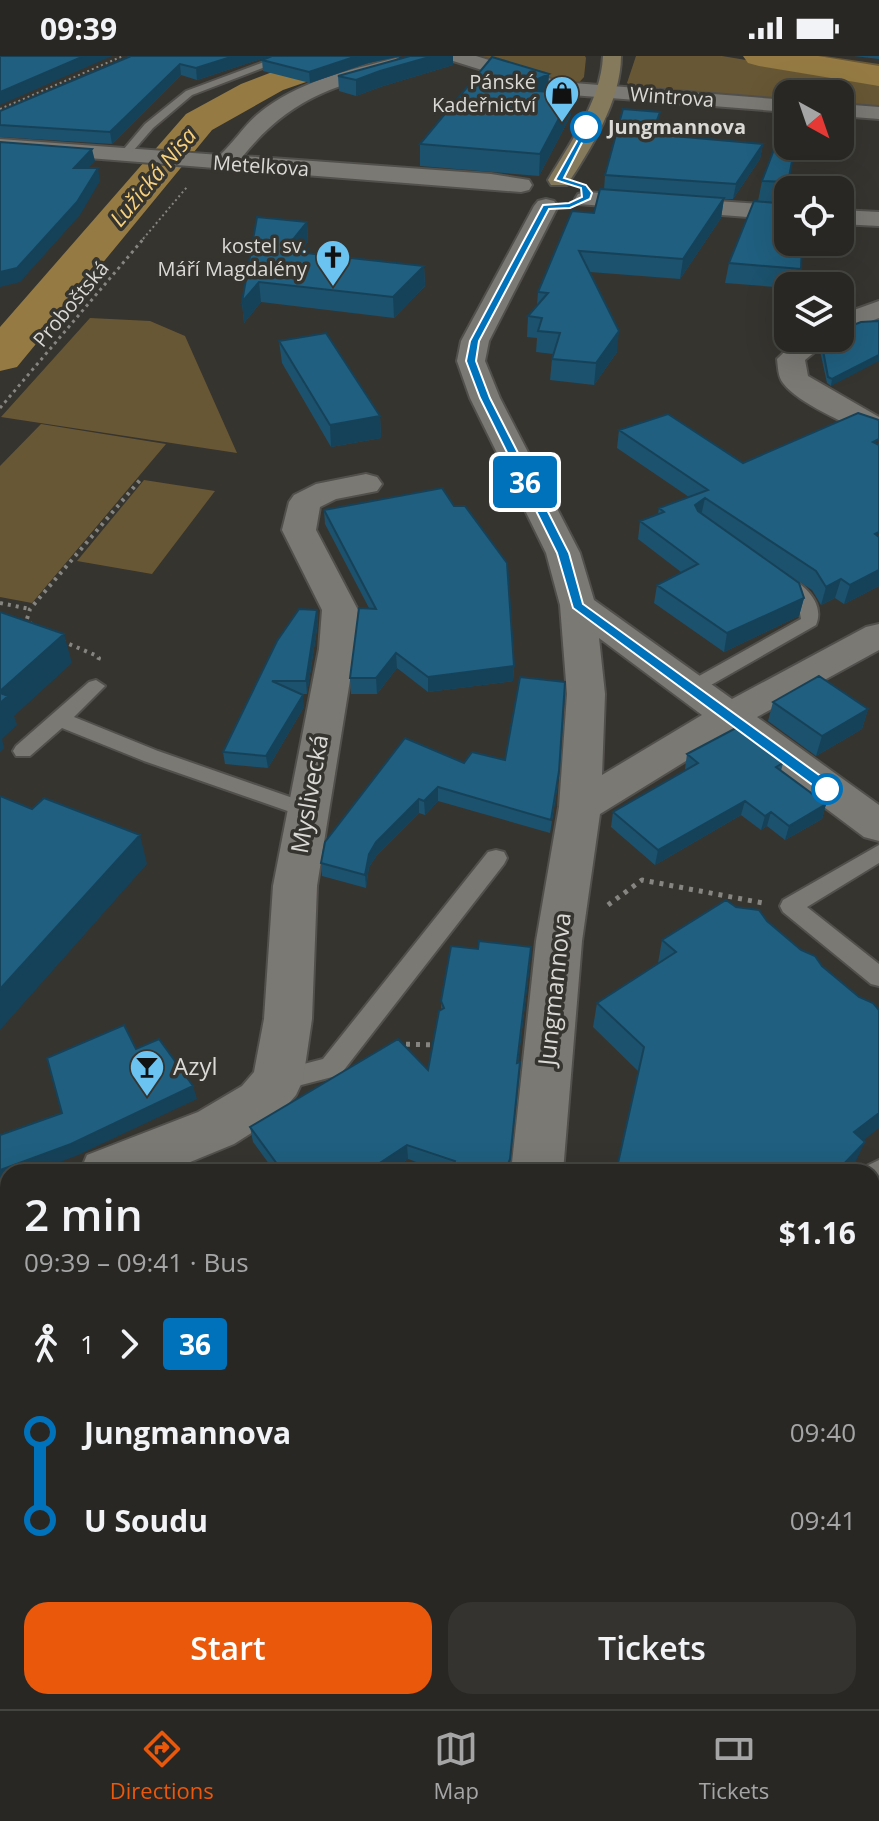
<!DOCTYPE html>
<meta charset="utf-8">
<style>
:root{--surface:#282723;--page:#343330;--text:#f1f3f6;--muted:#a5a5a6;--line:#444441;--accent:#ea580c}
body{margin:0;font-family:"Open Sans",sans-serif;background:var(--page);color:var(--text);height:100vh;display:flex;flex-direction:column;font-size:30px;white-space:nowrap}
*{box-sizing:border-box;margin:0}
p{font-size:26px;color:var(--muted)}
.icon{flex:none;width:44px;height:44px;fill:none;stroke:currentColor;stroke-width:2;stroke-linecap:round;stroke-linejoin:round}
.map{position:relative;flex:1;overflow:hidden}
.side{position:absolute;left:0px;top:1108px;width:880px;height:546px;display:flex;flex-direction:column;background:var(--surface);border-radius:24px 24px 0 0;box-shadow:0 8px 32px #0002,0 0 0 2px var(--line)}
.side>*{flex:none}
.badge{padding:0 16px;border-radius:6px;font-size:28px;line-height:52px}
.needle{width:52px;rotate:140deg}
.buttons{position:absolute;left:774px;top:24px;display:grid;gap:16px}
.buttons a{display:grid;place-items:center;width:80px;height:80px;border-radius:16px;background:var(--surface);box-shadow:0 8px 32px #0002,0 0 0 2px var(--line);font-size:40px}
.map>.badge{position:absolute;translate:-50% -50%;box-shadow:0 0 0 4px #fff}
.legs{display:flex;align-items:center;gap:12px;height:88px;padding:0 24px;font-size:26px}
.legs p{margin-inline-start:auto}
.summary{display:flex;align-items:center;justify-content:space-between;height:136px;padding:0 24px}
h1{font-size:44px;font-weight:600;line-height:60px}
.cta{display:flex;gap:16px;margin-top:auto;padding:16px 24px}
.cta a{flex:1;height:92px;border-radius:24px;background:var(--accent);color:#fff;font-size:32px;font-weight:600;line-height:92px;text-align:center}
.cta a+a{background:var(--page);color:var(--text)}
ul{padding:0 24px;list-style:none}
li{display:flex;align-items:center;gap:28px;height:88px;font-size:30px}
li i{display:grid;place-items:center;width:12px;height:100%;margin:0 10px;background:currentColor}
li i::after{content:'';width:20px;height:20px;margin:-10px;border:6px solid;border-radius:50%;background:var(--surface)}
li p{margin-inline-start:auto}
li:first-child i{background:linear-gradient(#0000 50%,currentColor 0)}
li:last-child i{background:linear-gradient(currentColor 50%,#0000 0)}
.status{display:flex;justify-content:space-between;align-items:center;height:56px;padding:0 40px;background:var(--surface);direction:ltr}
.status svg{height:22px;fill:currentColor}
.tab-bar{display:flex;justify-content:space-around;align-items:center;height:112px;border-top:2px solid var(--line);background:var(--surface);font-size:22px;color:var(--muted)}
.tab-bar a{display:grid;justify-items:center;gap:4px}
.tab-bar .active{color:var(--accent)}
.map>svg:first-child{display:block}
.green{fill:#685734}
.lines{fill:none;stroke-linecap:round;stroke-linejoin:round}
.river{fill:#957b43;fill-rule:evenodd}
.lane-casing{stroke:#52504c;stroke-width:4}
.street-casing{stroke:#52504c;stroke-width:4}
.secondary-casing{stroke:#52504c;stroke-width:4}
.path-far3{stroke:#878581;stroke-width:2;stroke-dasharray:2 3;stroke-linecap:butt}
.path-far2{stroke:#878581;stroke-width:3;stroke-dasharray:3 4;stroke-linecap:butt}
.path-far1{stroke:#878581;stroke-width:4;stroke-dasharray:3 5;stroke-linecap:butt}
.path{stroke:#878581;stroke-width:5;stroke-dasharray:4 6;stroke-linecap:butt}
.lane{fill:#7b7974;fill-rule:evenodd}
.street{fill:#7b7974;fill-rule:evenodd}
.secondary{fill:#867a5c;fill-rule:evenodd}
.wall{fill:#1c526d}
.shaded-wall{fill:#164259}
.building{fill:#205f7f;stroke:#164259;stroke-width:2}
.line-1{fill:#0072bc;stroke:#fff;stroke-width:2}
.stop-1-dot{fill:#fff;stroke:#0072bc;stroke-width:4}
.labels{text-anchor:middle;stroke-width:7;stroke-linejoin:round;paint-order:stroke}
.far-poi-label{font-size:20px;fill:#dbd9d6;stroke:#36342f;text-anchor:end}
.far-street-label{font-size:20px;fill:#dbd9d6;stroke:#36342f}
.far-stop-label{font-size:20px;font-weight:bold;fill:#dbd9d6;stroke:#36342f;text-anchor:start}
.far-water-label{font-size:22px;font-style:italic;fill:#f7d17d;stroke:#36342f}
.street-label{font-size:24px;fill:#dbd9d6;stroke:#36342f}
.poi-label{font-size:24px;fill:#dbd9d6;stroke:#36342f;text-anchor:start}
</style>
<div class="status"><b>09:39</b><svg viewBox="0 0 49 12"><path d="M0 12V9h3v3zM5 12V6h3v6zM10 12V3h3v9zM15 12V0h3v12zM26 1h20v11H26zM47 4h2v5h-2z"/></svg></div>
<div class="map">
<svg width="879" height="1653" viewBox="0 0 879 1653">
<rect width="100%" height="100%" fill="#36342f"/>
<path class="green" d="M470,0h115l1,2 -2,19 -10,11z
M636,0h86l157,26v27l-39,-3v-12h-52v7l-157,-15 -4,-3z
M771,0h54l54,8v10z
M90,262l60,3 35,15 52,117 -236,-36z
M41,368l125,20 -134,159 -32,-6v-131z
M144,424l71,11 -63,83 -75,-13z"/>
<g class="lines">
<path class="river" d="M314,0h52l-5,7 -78,27 -71,40 -195,237 -17,4v-44l186,-213 55,-30z
M743,0h75l61,10v20l-120,-20 -11,-3z"/>
<g class="lane-casing">
<path id="lane" d="M280,0h14l-102,39 -39,33 -26,30 -9,-2 27,-32 41,-33z
M780,518c21,6 46,28 36,51l-119,68h-14l-3,-4 3,-4 118,-66 -3,-17 -27,-23z
M96,624l9,6 -31,31 84,34 155,54 3,5 -3,5h-14l-155,-54 -82,-33 -32,28h-14l-3,-5 3,-5 73,-64z
M879,789v18l-72,44 72,57v22l-8,-2 -88,-72 -3,-6 3,-6z
M496,794l8,2 3,6 -3,6 -164,211 -62,16 -9,-4 -4,-7 4,-7 54,-14 165,-207z
M492,1646h39l-3,7h-39z"/>
</g>
<g class="street-casing">
<path id="street" d="M448,0h28l85,26 227,18v12l-229,-18 -109,-34z
M396,2l9,6 -2,4c-69,17 -114,31 -160,88l248,18 38,6 3,5 -3,5 -8,2 -521,-41v-12l220,16c14,-13 24,-29 38,-41 38,-32 91,-44 138,-56z
M840,48l39,3v12l-39,-3z
M586,136l202,14v14l-210,-16 -3,-5 3,-5z
M546,143l8,2 4,5 -69,135 -4,20 15,37 80,155 14,47 138,99 134,-72 13,-3v26l-122,67 122,88v36l-15,-4 -136,-102 -128,79 -18,127 -19,231h-52l25,-231 23,-134 8,-113 -7,-89 -14,-52 -76,-155 -13,-37 4,-20 73,-135 4,-5zM599,582l103,77 -100,60 3,-81z
M840,154l39,2v14l-39,-2z
M879,245v17l-39,15v-18z
M799,282h33l-27,22 3,16 71,41v21l-11,-3c-23,-13 -69,-31 -85,-52 -5,-6 -5,-16 -6,-24z
M366,418l11,3 5,7 -5,7 -41,8 -16,8 -4,23 42,80 -3,39 -38,237 -5,133 -9,61 -7,15 -18,21 -44,28 -68,28h-86l7,-17 111,-43 44,-26 12,-14 10,-53 9,-133 46,-237 3,-39 -40,-80 7,-28 5,-7 22,-11z
M879,1104v52l-7,2v-42h-18z
M8,1130v50l-8,3v-50z
M879,1286v63l-7,3v-64z
M8,1456v64l-8,3v-64z
M760,1646h72l3,7h-72z"/>
</g>
<g class="secondary-casing">
<path id="secondary" d="M603,0h18c0,44 -30,93 -54,129h-16l-3,-5c22,-37 53,-79 55,-124z"/>
</g>
<path class="path-far3" d="M0,53l123,-53
M143,183l44,-52"/>
<path class="path-far2" d="M0,352l145,-171"/>
<path class="path-far1" d="M0,547l30,6
M32,569l-5,-6 3,-10 110,-129
M62,585l33,14 4,3 -2,5"/>
<path class="path" d="M608,849l34,-25 121,23
M396,988l42,1"/>
<use href="#lane" class="lane"/>
<use href="#street" class="street"/>
<use href="#secondary" class="secondary"/>
</g>
<path class="wall" d="M131,0h139l-73,24 -16,-5 -69,69 -112,-7v-26z
M272,0h130l-34,7 -58,20 -47,-12 -1,-11z
M410,0h43v9l-73,22 -24,9 -17,-5 -1,-15z
M854,0h25v3z
M572,38l-1,21 -32,61 -119,-10v-22z
M658,70l-3,9 108,9 -3,15 -27,40h-9l-3,19 -41,61 -90,-7 27,80 -23,33 -44,-5 2,-21 1,-5 -17,-2 1,-14 -10,-1 1,-21 9,-11 1,-13 56,-79 10,-23 1,-15z
M795,90l-11,57 -26,-2 4,-20z
M307,166l1,20 -5,6 5,1v4l116,13 1,20 -31,32 -133,-16 -17,21 -2,-21z
M729,207l72,6 -3,17h-10v2l-63,-5z
M861,266l-30,64 -4,-3 -7,-32 2,-6 21,-16z
M279,285l101,75 1,22 -50,9 -49,-84z
M619,374l260,156 -35,18 -9,-6 -14,7 -9,-15 -43,-28 35,36 -5,18 -75,36 -70,-49 3,-18 24,-13 -43,-33 2,-18 18,-7 1,-6 30,-11 -72,-49z
M324,454l190,156 -1,15 -85,11 -31,-24 -20,26h-26l-1,-16 19,-70 -44,-84z
M317,554l1,12 -11,72h-6l3,13 -36,61 -43,-4 -2,-12z
M773,646l95,7 -6,20 -46,27 -48,-35z
M687,698l96,9 -2,8 45,33 -4,15 -37,21 -18,-14 -6,4 -20,-15 -86,50 -44,-38 2,-15 73,-42 -1,-1z
M464,707l94,21 -8,49 -112,-32 -13,14 -6,-2 -42,42 -8,12 -3,21 -44,-12 -1,-13z
M726,844l137,240 -9,25 -216,-94 -45,-44 4,-24 61,-40 4,-23z
M530,907l-12,100 -9,109h-64l-37,-13 -19,13h-114l-22,-30 -3,-15 178,-57 13,-60v-9z
M879,1390v31l-7,-7v-17z
M858,1646h14l7,7h-15z"/>
<path class="shaded-wall" d="M84,0h28l-112,49v-13z
M234,0h36l-73,24 -1,-12z
M357,0h45l-34,7 -58,20 -1,-11z
M433,0h20v9l-73,22 -24,9v-16l24,-9z
M180,8l1,11 -69,69 -2,-12z
M549,18l-1,21 -32,-6z
M572,38l-1,21 -32,61 1,-22z
M660,56l-2,14 -7,23 1,-15z
M763,88l-3,15 -27,40 3,-15z
M92,93l3,12 -19,19 -2,-12z
M98,112l2,13 -20,34 -60,67 -20,5v-15z
M724,142l-3,20 -41,61 3,-20z
M307,166l1,20 -19,25 -2,-20z
M424,210l1,20 -31,32 -1,-21z
M259,226l2,20 -17,21 -2,-21z
M619,275l-2,21 -23,33 2,-22z
M879,299v6l-48,25 1,-7z
M380,360l1,22 -50,9 -1,-22z
M705,442l-4,18 -6,-11z
M879,514v16l-35,18 6,-19z
M841,523l-6,19 -14,7 5,-18z
M804,542l-5,18 -75,36 3,-19z
M317,554l1,12 -11,72 -1,-13z
M64,578l8,29 -58,53 3,9 -15,14 2,9 -4,4v-61z
M396,597l1,15 -20,26 -1,-16z
M514,610l-1,15 -85,11v-15z
M303,639l1,12 -36,61 -2,-12z
M868,653l-6,20 -46,27 6,-20z
M438,731v14l-13,14 -1,-14z
M419,743v14l-42,42 -8,12 -3,21 -1,-13 4,-21 7,-12z
M745,745l-4,14 -86,50 3,-15z
M826,748l-4,15 -37,21 4,-14z
M771,756l-4,14 -6,4 4,-14z
M140,779l7,29 -147,166v-41z
M193,1030l4,13 -121,57 -43,16h-25v9l-8,3v-14z
M879,1057v15l-35,28 10,-24z
M865,1086l-11,23 -6,7h-12z
M407,1089l1,14 -19,13h-23z
M8,1606v8l-7,3 1,9 -2,1v-18z
M144,1646h9l-14,7h-9z"/>
<path class="building" d="M0,0h84l-84,36z
M131,0h103l-38,12 -16,-4 -70,68 -110,-7v-14z
M272,0h85l-48,16 -47,-12z
M410,0h23l-53,15 -24,9 -18,-4z
M492,1l57,17 -33,15 56,5 -32,60 -120,-10z
M623,53l37,3 -8,22 111,10 -27,40 -131,-9z
M778,83l10,3v4h7l-7,36 -26,-1z
M0,86l92,7 -18,19h24l-21,34 -60,66 -17,4z
M600,133l124,9 -41,61 -104,-8 40,80 -23,32 -44,-4 8,-26 -22,-2 4,-13 -14,-2 20,-23 -10,-1 34,-81 22,2z
M754,145l34,3v38h14l-1,27 -72,-6z
M257,161l50,5 -20,25 21,2 -3,4 119,13 -31,31 -134,-15 -17,20z
M879,265v34l-47,24 -4,-2 -6,-32 7,-7h11v-12l3,3 18,-7z
M326,277l54,83 -50,9 -51,-84z
M858,357l21,7v19l-6,3 6,3v87l-4,2 4,3v33l-29,15 -9,-6 -15,8 -10,-16 -111,-73 -10,7 3,6 101,72 5,15 -77,35 -70,-48 41,-21 -58,-43 24,-9 -5,-4 49,-18 -89,-60 49,-16 75,49z
M442,432l12,18h11l42,57 7,103 -86,11 -32,-24 -20,25h-26l9,-70 17,1 -52,-99z
M299,553l18,1 -11,71h-34l31,14 -37,61 -43,-4 54,-111z
M0,556l64,22 -64,57z
M819,620l49,33 -46,27 -49,-34z
M520,621l45,5 -6,89 -8,49 -113,-33 -14,14 -5,-2 -43,43 -7,12 -4,21 -44,-12 4,-21 80,-104 59,25 8,-11 33,8z
M0,637l8,3 -8,7z
M736,672l47,35 -7,4 50,37 -37,22 -18,-14 -6,4 -20,-15 -87,49 -45,-38 85,-49 -11,-9z
M0,740l32,13 12,-11 96,37 -140,154z
M726,844l10,7 23,3 8,11 34,29 14,6 7,10 37,31 14,6 6,7v103l-25,19 11,10 -29,30h-220l28,-125 -47,-44 79,-51 -14,-12z
M479,885l52,6 -14,116 3,-1 -10,97 -5,13h-54l4,-11 -48,-16 -41,27h-83l-33,-45 148,-88 30,31 11,-59 5,-3 -3,-7 10,-55 27,3z
M124,969l12,24 23,-10 34,47 -122,58 -71,26v-35l62,-22 -15,-55z
M879,1390v22l-7,-7v-8z
M879,1423v230h-9l-5,-7h7v-216z
M8,1508v98l-8,3v-92l3,-1z
M100,1646h44l-14,7h-28z
M624,1646h99l5,7h-111z"/>
<path class="line-1" d="M586,69l4,2 -26,51 22,7 6,8 -2,6 -20,9 -21,1 -70,132 -3,20 14,37 79,155 14,51 250,181v7h-11l-249,-184 -16,-55 -77,-155 -14,-37 4,-20 73,-136 26,-2 13,-6 -1,-9 -26,-8z"/>
<defs>
<g id="shop-pin" transform="scale(1.8)"><path d="M0 17L-7.5 6A9.5 9.5 0 1 1 7.5 6Z" fill="#6bc3f2" stroke="#36342f"/><path d="M-5-2.5h2.3a2.7 3.5 0 0 1 5.4 0H5L5.5 6h-11ZM-1.5-2.5h3a1.5 2.3 0 0 0-3 0Z" fill="#111"/></g>
<g id="church-pin" transform="scale(1.8)"><path d="M0 17L-7.5 6A9.5 9.5 0 1 1 7.5 6Z" fill="#6bc3f2" stroke="#36342f"/><path d="M-1.2-6h2.4v3.5h3.3v2.4h-3.3V6h-2.4V-.1h-3.3v-2.4h3.3Z" fill="#111"/></g>
<g id="bar-pin" transform="scale(1.8)"><path d="M0 17L-7.5 6A9.5 9.5 0 1 1 7.5 6Z" fill="#6bc3f2" stroke="#36342f"/><path d="M-6-5H6L.8 .8V4.5H3.5V6h-7V4.5H-.8V.8Z" fill="#111"/></g>
</defs>
<g fill-rule="evenodd">
<use href="#shop-pin" x="562" y="37"/>
<use href="#church-pin" x="333" y="201"/>
<use href="#bar-pin" x="147" y="1011"/>
</g>
<g class="stop-1-dot">
<circle cx="586" cy="71" r="14"/>
<circle cx="827" cy="733" r="14"/>
</g>
<g class="labels">
<g class="far-poi-label">
<text x="536" y="33">Pánské<tspan x="536" dy="23">Kadeřnictví</tspan></text>
<text x="307" y="197">kostel sv.<tspan x="307" dy="23">Máří Magdalény</tspan></text>
</g>
<g class="far-street-label">
<text transform="translate(672 41) rotate(4)" y="7">Wintrova</text>
<text transform="translate(261 110) rotate(4)" y="7">Metelkova</text>
<text transform="translate(71 248) rotate(-50)" y="7">Proboštská</text>
</g>
<g class="far-stop-label">
<text x="608" y="78">Jungmannova</text>
</g>
<g class="far-water-label">
<text transform="translate(153 121) rotate(-50)" y="8">Lužická Nisa</text>
</g>
<g class="street-label">
<text transform="translate(310 738) rotate(-80)" y="8">Myslivecká</text>
<text transform="translate(555 933) rotate(-84)" y="8">Jungmannova</text>
</g>
<g class="poi-label">
<text x="173" y="1019">Azyl</text>
</g>
</g>
</svg>
<div class="buttons">
<a><svg class="needle" viewBox="-14 -14 28 28"><path d="M0-13l5 13h-10z" fill="#e53935"/><path d="M0 13l5-13h-10z" fill="#a5a5a6"/></svg></a>
<a><svg class="icon" aria-label="locate" viewBox="0 0 24 24"><circle cx="12" cy="12" r="6"/><path d="M12 2v4M12 18v4M2 12h4M18 12h4"/></svg></a>
<a><svg class="icon" aria-label="layers" viewBox="0 0 24 24"><path d="M12 4l9 5-9 5-9-5zM3 14l9 5 9-5"/></svg></a>
</div>
<b class="badge" style="left:525px;top:426px;background:#0072bc;color:#fff">36</b>
<section class="side">
<div class="summary"><div><h1>2 min</h1><p>09:39 – 09:41 · Bus</p></div><b>$1.16</b></div>
<div class="legs"><svg class="icon" aria-label="walk" viewBox="0 0 24 24"><circle cx="13" cy="4" r="2"/><path d="M13 8l-2 6 4 7M11 14l-3 7M7 12l3-4h3l4 4"/></svg>1<svg class="icon" aria-label="forward" viewBox="0 0 24 24"><path d="M9 5l7 7-7 7"/></svg><b class="badge" style="background:#0072bc;color:#fff">36</b></div>
<ul>
<li><i style="color:#0072bc"></i><b>Jungmannova</b><p>09:40</p></li>
<li><i style="color:#0072bc"></i><b>U Soudu</b><p>09:41</p></li>
</ul>
<div class="cta"><a>Start</a><a>Tickets</a></div>
</section>
</div>
<nav class="tab-bar">
<a class="active"><svg class="icon" aria-label="directions" viewBox="0 0 24 24"><path d="M12 3l9 9-9 9-9-9zM9 14v-3h6M13 9l2 2-2 2"/></svg>Directions</a>
<a><svg class="icon" aria-label="map" viewBox="0 0 24 24"><path d="M3 6l6-2 6 2 6-2v14l-6 2-6-2-6 2zM9 4v14M15 6v14"/></svg>Map</a>
<a><svg class="icon" aria-label="tickets" viewBox="0 0 24 24"><path d="M3 7h18v10H3zM15 7v10"/></svg>Tickets</a>
</nav>
